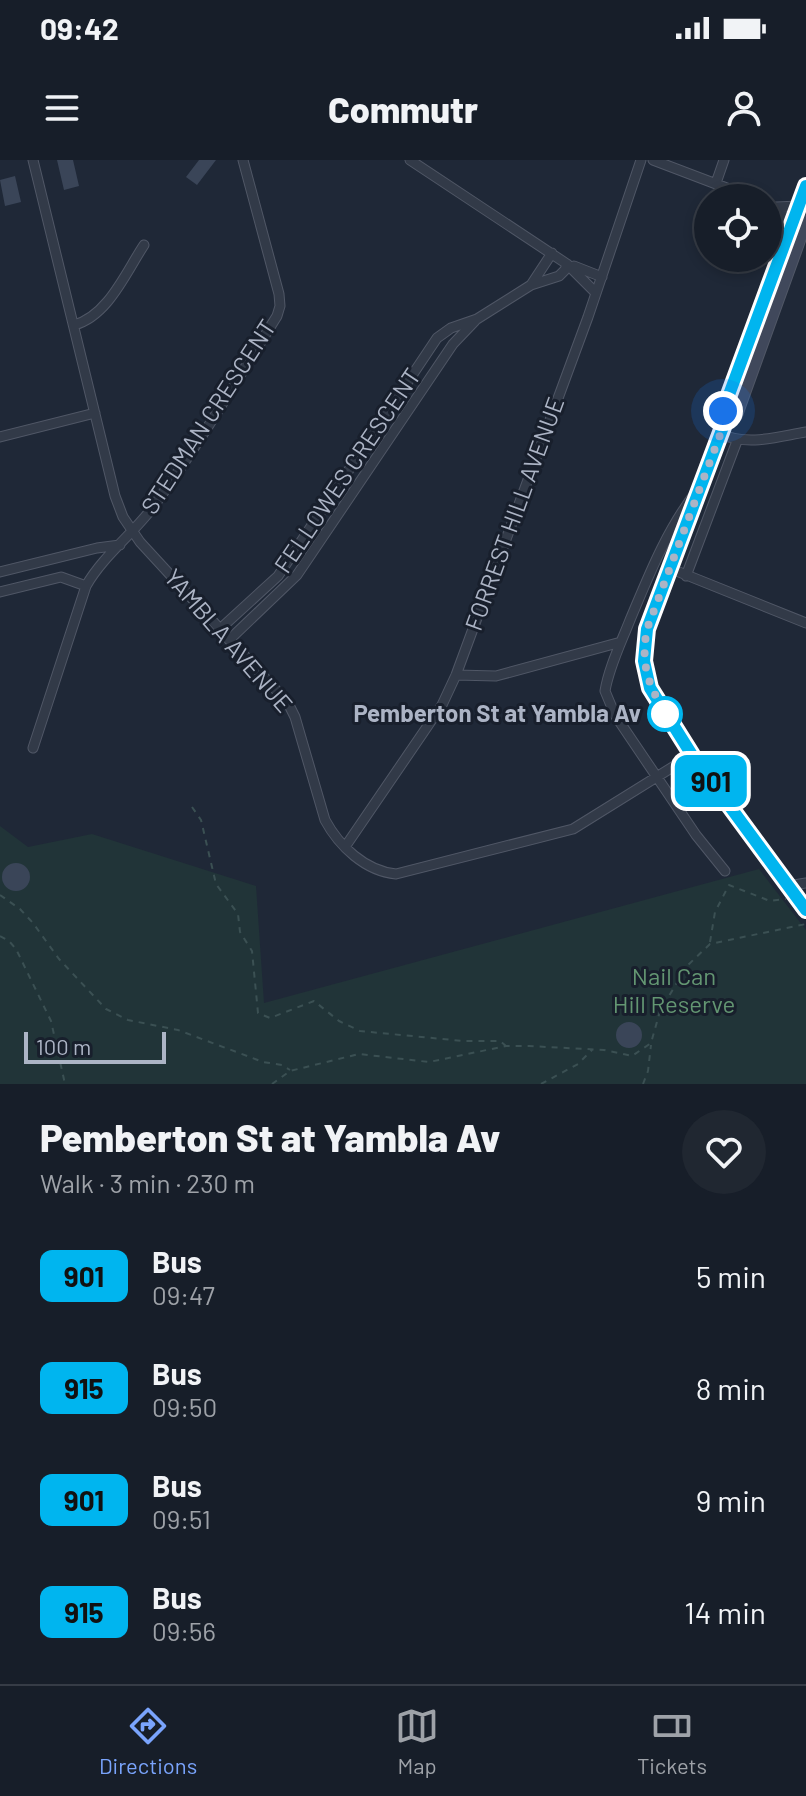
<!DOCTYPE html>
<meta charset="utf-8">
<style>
:root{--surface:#171e29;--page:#202731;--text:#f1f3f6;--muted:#9ea2a8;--line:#363c46;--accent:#7aa4fc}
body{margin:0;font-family:Barlow,sans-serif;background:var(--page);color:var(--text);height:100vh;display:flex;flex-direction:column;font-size:30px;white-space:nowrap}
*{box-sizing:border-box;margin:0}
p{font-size:26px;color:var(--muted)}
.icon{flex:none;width:44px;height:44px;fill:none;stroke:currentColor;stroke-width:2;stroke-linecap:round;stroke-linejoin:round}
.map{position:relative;height:924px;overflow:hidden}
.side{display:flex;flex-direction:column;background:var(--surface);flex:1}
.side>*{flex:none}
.badge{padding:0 16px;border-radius:12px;font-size:28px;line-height:52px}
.fabs{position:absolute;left:694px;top:24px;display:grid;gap:16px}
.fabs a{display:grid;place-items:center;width:88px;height:88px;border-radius:50%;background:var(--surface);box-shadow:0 4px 12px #0003,0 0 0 2px var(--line);font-size:40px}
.scale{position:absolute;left:24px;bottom:20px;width:142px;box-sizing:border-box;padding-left:8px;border:4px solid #acb4c5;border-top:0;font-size:22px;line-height:28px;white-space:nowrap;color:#acb4c5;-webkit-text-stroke:6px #181f2c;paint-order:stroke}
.you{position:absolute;width:40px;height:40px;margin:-20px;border:6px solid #fff;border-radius:50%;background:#1a73e8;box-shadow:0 0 0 12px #1a73e833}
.map>.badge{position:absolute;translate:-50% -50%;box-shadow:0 0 0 4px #fff}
.round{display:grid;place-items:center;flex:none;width:84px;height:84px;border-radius:42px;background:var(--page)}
.headline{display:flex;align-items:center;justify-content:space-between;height:136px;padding:0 40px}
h1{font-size:38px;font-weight:800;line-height:60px}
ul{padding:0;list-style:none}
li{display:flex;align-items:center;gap:24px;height:112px;padding:0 40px}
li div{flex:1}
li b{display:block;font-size:30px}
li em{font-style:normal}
li .badge{min-width:88px;font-weight:700;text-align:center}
.status{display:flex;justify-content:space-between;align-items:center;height:56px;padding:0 40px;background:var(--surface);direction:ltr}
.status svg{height:22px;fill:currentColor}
header{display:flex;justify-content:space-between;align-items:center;height:104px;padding:0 40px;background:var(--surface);font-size:36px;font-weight:800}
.tab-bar{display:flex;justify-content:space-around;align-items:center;height:112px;border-top:2px solid var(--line);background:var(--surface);font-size:22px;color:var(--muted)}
.tab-bar a{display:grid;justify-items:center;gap:4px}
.tab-bar .current{color:var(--accent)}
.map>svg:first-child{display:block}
.green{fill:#213438}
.building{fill:#3a4558}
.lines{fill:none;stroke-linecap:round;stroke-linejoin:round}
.minor-casing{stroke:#505766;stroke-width:11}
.secondary-casing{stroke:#505766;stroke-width:14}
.path{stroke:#3b5053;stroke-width:2;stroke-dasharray:6 6;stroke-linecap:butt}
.minor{stroke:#323a48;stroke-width:9}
.secondary{stroke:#40485b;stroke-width:12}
.line-casing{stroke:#fff;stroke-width:18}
.line{stroke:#00b5ef;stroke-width:12}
.walk{stroke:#acb4c5;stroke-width:8;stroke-dasharray:0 14.4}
.stop-dot{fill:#fff;stroke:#00b5ef;stroke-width:4}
.labels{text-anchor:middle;stroke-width:6;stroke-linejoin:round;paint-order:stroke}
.street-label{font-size:24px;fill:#acb4c5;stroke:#181f2c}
.stop-label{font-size:24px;font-weight:bold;fill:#acb4c5;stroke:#181f2c;text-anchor:end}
.park-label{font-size:24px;fill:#639672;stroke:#181f2c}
</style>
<div class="status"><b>09:42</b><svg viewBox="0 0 49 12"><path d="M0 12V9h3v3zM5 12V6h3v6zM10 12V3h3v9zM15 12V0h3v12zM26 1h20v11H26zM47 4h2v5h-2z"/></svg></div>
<header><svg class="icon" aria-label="menu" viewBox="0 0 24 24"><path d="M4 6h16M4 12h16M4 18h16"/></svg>Commutr<svg class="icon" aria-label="person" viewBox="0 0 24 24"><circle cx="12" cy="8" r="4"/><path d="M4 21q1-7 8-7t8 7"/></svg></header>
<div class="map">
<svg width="806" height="924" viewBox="0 0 806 924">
<rect width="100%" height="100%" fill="#1f2837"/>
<path class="green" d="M0,666l28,21 64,-13 164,52 8,117 495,-134 47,61v154h-806z"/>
<path class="building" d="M57,0h16l6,26 -15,4z
M199,0h17l-19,25 -11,-8z
M15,16l6,26 -16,4 -5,-26z
M2 717a14 14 0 1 1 28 0a14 14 0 1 1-28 0Z
M616 875a13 13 0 1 1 26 0a13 13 0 1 1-26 0Z"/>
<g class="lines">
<g class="minor-casing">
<path id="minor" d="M33,0l82,336 8,21 17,25 148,161 7,14 30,103c14,26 40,51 71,54l177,-45 119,-74
M410,0l157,104 29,29
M653,0l100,38
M716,23l8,-23
M768,44l25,18 6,-1
M776,47l23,-1 7,14
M574,106l28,11
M531,125l21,-32
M74,165c34,-9 52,-53 70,-80
M720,274c29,12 56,3 86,-2
M0,277l95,-24
M696,332c-30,39 -47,83 -66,128 -9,23 -21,47 -25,71l10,24 81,120 29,36
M669,408l137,55
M0,412l97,-24 23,-3
M686,416l51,-135
M0,432l61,-15 25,9
M220,469l58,-53 159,-238 14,-10 26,-9 54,-34 28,-9 6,-6 2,-6
M229,480l68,-65 156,-231 22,-23
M456,515l40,1 125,-34
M33,588l53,-162c17,-30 46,-51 67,-79 45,-61 84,-127 124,-191l3,-10 -1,-12 -36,-134
M345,687l97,-142 14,-30 132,-358 53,-157
M788,726l18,-3"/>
</g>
<g class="secondary-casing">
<path id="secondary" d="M806,27l-83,224v16l-76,202 -3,32 6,27 42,67 114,155
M723,267l13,-12 70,-194"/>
</g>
<path class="path" d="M192,647l9,13 15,64 22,30 2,18 12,19 6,62 12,5 44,-17 25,20 21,10 103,10h37l6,5
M0,735l20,14 13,14 26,36 47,50 22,11 50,10 85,32 19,3 8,5
M0,776l9,5 7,8 35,72 14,63
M710,782l5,-30 14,-27 41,16 16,-2
M272,924l18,-13 69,-17 70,8 77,-16h23l75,4 28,6 19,-13 9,-32 27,-45 23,-22 96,-20
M541,924l37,-20 14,-14
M643,924l5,-13 3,-26"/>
<use href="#minor" class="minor"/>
<use href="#secondary" class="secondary"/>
</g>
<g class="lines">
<g class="line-casing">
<path id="line" d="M806,26l-83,225v16l-76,202 -3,32 6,27 42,67 114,155"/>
</g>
<use href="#line" class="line"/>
<path class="walk" d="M665,554l2,3c-18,-32 -27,-50 -20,-88l76,-202v-16"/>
</g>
<circle class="stop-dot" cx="665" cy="554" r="16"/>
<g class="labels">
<g class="street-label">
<text transform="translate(209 257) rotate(-57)" y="8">STEDMAN CRESCENT</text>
<text transform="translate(348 311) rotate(-56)" y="8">FELLOWES CRESCENT</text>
<text transform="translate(515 354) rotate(-70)" y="8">FORREST HILL AVENUE</text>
<text transform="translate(228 481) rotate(49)" y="8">YAMBLA AVENUE</text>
</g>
<g class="stop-label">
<text x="641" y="562">Pemberton St at Yambla Av</text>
</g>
<g class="park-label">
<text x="674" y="825">Nail Can<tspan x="674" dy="28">Hill Reserve</tspan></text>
</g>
</g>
</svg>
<div class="fabs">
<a><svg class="icon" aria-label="locate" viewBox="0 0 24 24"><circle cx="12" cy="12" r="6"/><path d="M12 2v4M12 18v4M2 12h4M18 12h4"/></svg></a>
</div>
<div class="scale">100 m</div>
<div class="you" style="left:723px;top:251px"></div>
<b class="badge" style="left:711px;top:621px;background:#00b5ef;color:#111">901</b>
</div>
<section class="side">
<div class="headline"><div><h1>Pemberton St at Yambla Av</h1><p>Walk · 3 min · 230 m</p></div><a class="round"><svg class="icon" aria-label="heart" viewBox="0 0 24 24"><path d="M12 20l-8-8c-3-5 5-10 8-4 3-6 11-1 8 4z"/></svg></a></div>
<ul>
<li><span class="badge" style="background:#00b5ef;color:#111">901</span><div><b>Bus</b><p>09:47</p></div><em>5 min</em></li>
<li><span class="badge" style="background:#00b5ef;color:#111">915</span><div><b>Bus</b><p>09:50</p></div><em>8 min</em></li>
<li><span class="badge" style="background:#00b5ef;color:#111">901</span><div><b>Bus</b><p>09:51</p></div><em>9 min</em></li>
<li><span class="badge" style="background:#00b5ef;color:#111">915</span><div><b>Bus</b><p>09:56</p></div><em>14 min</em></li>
</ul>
</section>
<nav class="tab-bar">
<a class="current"><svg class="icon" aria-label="directions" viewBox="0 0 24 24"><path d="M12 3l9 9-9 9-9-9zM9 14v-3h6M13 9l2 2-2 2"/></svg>Directions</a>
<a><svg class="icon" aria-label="map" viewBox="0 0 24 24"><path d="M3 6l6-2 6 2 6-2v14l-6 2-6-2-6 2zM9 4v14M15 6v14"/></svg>Map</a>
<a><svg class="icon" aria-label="tickets" viewBox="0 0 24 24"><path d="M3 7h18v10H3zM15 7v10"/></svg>Tickets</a>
</nav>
